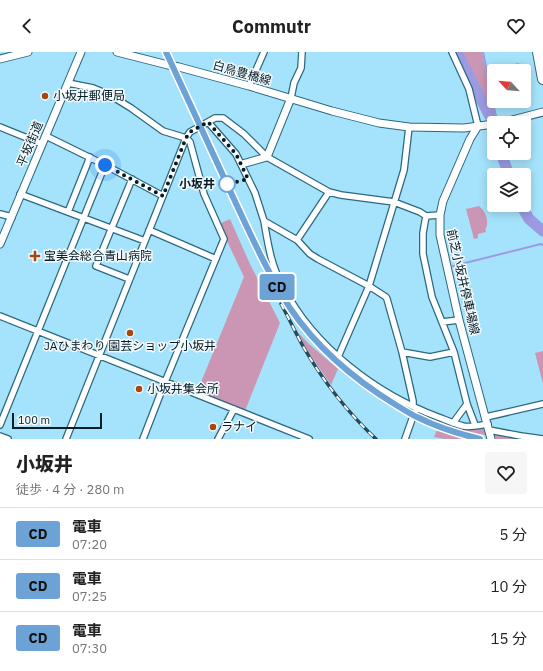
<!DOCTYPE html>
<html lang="ja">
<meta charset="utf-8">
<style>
:root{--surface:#fff;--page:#f6f6f6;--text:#222;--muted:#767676;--line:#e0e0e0}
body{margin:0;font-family:"IBM Plex Sans","Noto Sans JP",sans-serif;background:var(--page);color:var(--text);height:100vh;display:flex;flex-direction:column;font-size:15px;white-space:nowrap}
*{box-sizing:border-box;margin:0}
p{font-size:13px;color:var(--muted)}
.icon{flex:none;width:22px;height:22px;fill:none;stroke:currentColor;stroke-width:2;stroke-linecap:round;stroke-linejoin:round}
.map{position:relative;height:387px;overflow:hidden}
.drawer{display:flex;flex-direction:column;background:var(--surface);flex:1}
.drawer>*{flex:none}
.badge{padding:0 8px;border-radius:3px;font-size:14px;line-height:26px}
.needle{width:26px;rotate:296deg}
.controls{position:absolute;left:487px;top:12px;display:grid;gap:8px}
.controls a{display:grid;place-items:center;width:44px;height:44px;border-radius:4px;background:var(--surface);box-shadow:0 2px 10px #0003;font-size:20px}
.scale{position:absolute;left:12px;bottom:10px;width:90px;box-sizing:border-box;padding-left:4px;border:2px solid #031c25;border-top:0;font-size:11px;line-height:14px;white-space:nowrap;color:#031c25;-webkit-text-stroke:3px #f4fafd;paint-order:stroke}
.you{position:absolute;width:20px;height:20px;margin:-10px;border:3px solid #fff;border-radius:50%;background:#1a73e8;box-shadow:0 0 0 6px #1a73e833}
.map>.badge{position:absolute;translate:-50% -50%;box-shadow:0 0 0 2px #fff}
.round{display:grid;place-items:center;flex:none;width:42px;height:42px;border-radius:4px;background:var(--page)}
.summary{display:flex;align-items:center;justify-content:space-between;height:68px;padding:0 16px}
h1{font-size:19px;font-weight:800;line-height:30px}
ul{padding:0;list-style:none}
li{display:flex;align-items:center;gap:12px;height:52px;padding:0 16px;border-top:1px solid var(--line)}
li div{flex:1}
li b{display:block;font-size:15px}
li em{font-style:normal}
li .badge{min-width:44px;font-weight:700;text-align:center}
header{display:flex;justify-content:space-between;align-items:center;height:52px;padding:0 16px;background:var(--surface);font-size:18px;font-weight:800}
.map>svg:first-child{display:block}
.green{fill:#cb96b3}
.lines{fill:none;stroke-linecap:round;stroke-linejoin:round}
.stream{stroke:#9c9be2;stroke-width:2}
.river{stroke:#9c9be2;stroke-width:11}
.street-casing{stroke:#2c697f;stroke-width:8}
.secondary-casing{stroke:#2c697f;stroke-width:9}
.highway-casing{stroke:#2c697f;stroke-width:12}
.street{stroke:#fff;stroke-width:5.5}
.secondary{stroke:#fff;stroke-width:7}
.highway{stroke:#fff;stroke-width:10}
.rail-casing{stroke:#284a57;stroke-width:3.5}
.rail{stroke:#f4fafd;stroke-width:2;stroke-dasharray:6;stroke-linecap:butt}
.line-casing{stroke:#fff;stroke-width:9}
.line{stroke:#6ca2d6;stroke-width:6}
.walk{stroke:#031c25;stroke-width:4;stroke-dasharray:0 7.2}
.poi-dot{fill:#a9460c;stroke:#f4fafd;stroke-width:1.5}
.stop-dot{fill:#fff;stroke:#6ca2d6;stroke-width:2}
.labels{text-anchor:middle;stroke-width:3;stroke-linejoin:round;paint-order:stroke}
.street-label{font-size:12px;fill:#031c25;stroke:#f4fafd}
.poi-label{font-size:12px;fill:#031c25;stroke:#f4fafd;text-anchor:start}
.stop-label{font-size:12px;font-weight:bold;fill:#031c25;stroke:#f4fafd;text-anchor:end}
</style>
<header><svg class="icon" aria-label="back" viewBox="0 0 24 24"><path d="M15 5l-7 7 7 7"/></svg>Commutr<svg class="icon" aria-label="heart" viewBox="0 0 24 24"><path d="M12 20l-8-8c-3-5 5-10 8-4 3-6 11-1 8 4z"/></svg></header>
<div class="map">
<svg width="543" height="387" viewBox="0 0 543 387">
<rect width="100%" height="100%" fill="#a5e3fc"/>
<path class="green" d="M459,0h23l13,65h-3v-3h-2z
M519,11l1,8h-15l-1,-5z
M479,154c6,5 9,12 8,19 -2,7 -2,1 -1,7l-8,2v4l-4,1 -8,-30z
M230,167l20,45 30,59 -35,88 -48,-19 47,-115 -25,-53z
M296,278l12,13 30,26 -7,16 -26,-38z
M543,299v33l-8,-31z
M417,358l38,15 30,2 1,8 -15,-2 -36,-13 -19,-8z
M437,378l27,9h-19l-11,-2z
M494,382l35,5h-33z"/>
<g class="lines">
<path class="stream" d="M483,0l13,65 -1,6
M494,78v-1
M453,214l88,-22 2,1"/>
<path class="river" d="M457,0l32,63h2l3,16
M501,101l8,22
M521,153l8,14 14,12"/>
<g class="street-casing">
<path id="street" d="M452,0l17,37 9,37
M68,31l25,5 17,7 21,13 32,23 23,7 4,-6 18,-10 7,-4h8l21,16 23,23 62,35 12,3 53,7 26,10 6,4 14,-1
M249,34l15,-34
M291,46l3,-15 7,-15 1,-16
M208,70l28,32 19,39 9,28 33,19 13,14 8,5 51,27 -31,71
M0,75l42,17
M409,75l-5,43 -35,116 17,11 1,2 15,53 11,49v5
M46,84l59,29 58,31
M20,142l125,47
M68,160l22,-55
M0,162l12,3
M426,164l-3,17v21l9,43 10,25 17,-2
M264,169c4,23 7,45 19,66 31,60 93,107 155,130 8,3 17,7 25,9 6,2 18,-1 25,-2
M149,178l67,29
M297,188l32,-48
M129,227l-33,-13 36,-87
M0,264c103,41 206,82 309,123
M442,270l12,30 13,52 8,21
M402,300l28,5 24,-5
M486,365l57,-13
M453,371l14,-19
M0,373l105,-260
M489,378l32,6 22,3
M0,384l8,3
M66,387l120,-301 4,4 14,52 20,45 -59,143 -22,57
M218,387l16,-30
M405,387l11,-31"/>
</g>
<g class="secondary-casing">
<path id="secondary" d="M117,0l51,13 11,2 70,19 83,25 47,12 30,4 55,1 30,-4
M0,7l28,-7
M501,71l42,-11
M478,74l-8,13 -27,62 -3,14v20l19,85 32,119
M242,112l25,-7 24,-59
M0,192l81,-192"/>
</g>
<g class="highway-casing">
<path id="highway" d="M538,0l5,27"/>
</g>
<use href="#street" class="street"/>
<use href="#secondary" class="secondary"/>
<use href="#highway" class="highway"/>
<g class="rail-casing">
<path id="rail" d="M166,0c21,46 42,92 64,137 18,41 36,82 60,119 27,40 65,72 106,97 7,4 14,9 21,12 20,10 41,17 63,22
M281,252c8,14 15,30 23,44 20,34 43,64 72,91"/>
</g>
<use href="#rail" class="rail"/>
</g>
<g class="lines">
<g class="line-casing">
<path id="line" d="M166,0c22,48 44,95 66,143 18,38 35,77 58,113 27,40 65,72 106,97 7,4 14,9 21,12 20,10 42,17 63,22"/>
</g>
<use href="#line" class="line"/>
<path class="walk" d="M105,113l58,31 23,-58 4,-6 18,-10 28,32 12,25 -21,5"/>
</g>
<g class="poi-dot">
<circle cx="45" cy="44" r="4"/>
<path d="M33 198h4v4h4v4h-4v4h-4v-4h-4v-4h4z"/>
<circle cx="130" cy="281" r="4"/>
<circle cx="139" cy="337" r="4"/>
<circle cx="213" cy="375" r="4"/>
</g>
<circle class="stop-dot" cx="227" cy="132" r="8"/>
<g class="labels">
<g class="street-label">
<text transform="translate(242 21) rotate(16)" y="4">白鳥豊橋線</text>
<text transform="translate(30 92) rotate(-67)" y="4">平坂街道</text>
<text transform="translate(463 230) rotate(77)" y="4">前芝小坂井停車場線</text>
</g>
<g class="poi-label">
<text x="53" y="48">小坂井郵便局</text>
<text x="44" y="208">宝美会総合青山病院</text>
<text x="130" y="298" text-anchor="middle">JAひまわり 園芸ショップ小坂井</text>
<text x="147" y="341">小坂井集会所</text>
<text x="221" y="379">ラナイ</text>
</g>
<g class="stop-label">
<text x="215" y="136">小坂井</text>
</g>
</g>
</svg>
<div class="controls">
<a><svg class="needle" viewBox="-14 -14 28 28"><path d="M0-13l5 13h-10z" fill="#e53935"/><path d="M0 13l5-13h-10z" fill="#767676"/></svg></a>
<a><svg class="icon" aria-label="locate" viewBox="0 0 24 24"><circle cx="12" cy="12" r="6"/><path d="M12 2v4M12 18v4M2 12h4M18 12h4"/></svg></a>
<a><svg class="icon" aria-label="layers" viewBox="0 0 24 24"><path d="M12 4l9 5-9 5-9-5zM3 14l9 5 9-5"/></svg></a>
</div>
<div class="scale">100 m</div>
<div class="you" style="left:105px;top:113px"></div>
<b class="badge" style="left:277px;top:235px;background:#6ca2d6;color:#111">CD</b>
</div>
<section class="drawer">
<div class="summary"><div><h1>小坂井</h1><p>徒歩 · 4 分 · 280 m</p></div><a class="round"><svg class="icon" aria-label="heart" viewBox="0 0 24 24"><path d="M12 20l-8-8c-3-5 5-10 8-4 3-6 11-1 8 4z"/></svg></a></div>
<ul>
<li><span class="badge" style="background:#6ca2d6;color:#111">CD</span><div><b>電車</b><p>07:20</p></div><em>5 分</em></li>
<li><span class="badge" style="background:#6ca2d6;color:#111">CD</span><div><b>電車</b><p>07:25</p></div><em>10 分</em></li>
<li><span class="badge" style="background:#6ca2d6;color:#111">CD</span><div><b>電車</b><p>07:30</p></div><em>15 分</em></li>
</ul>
</section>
